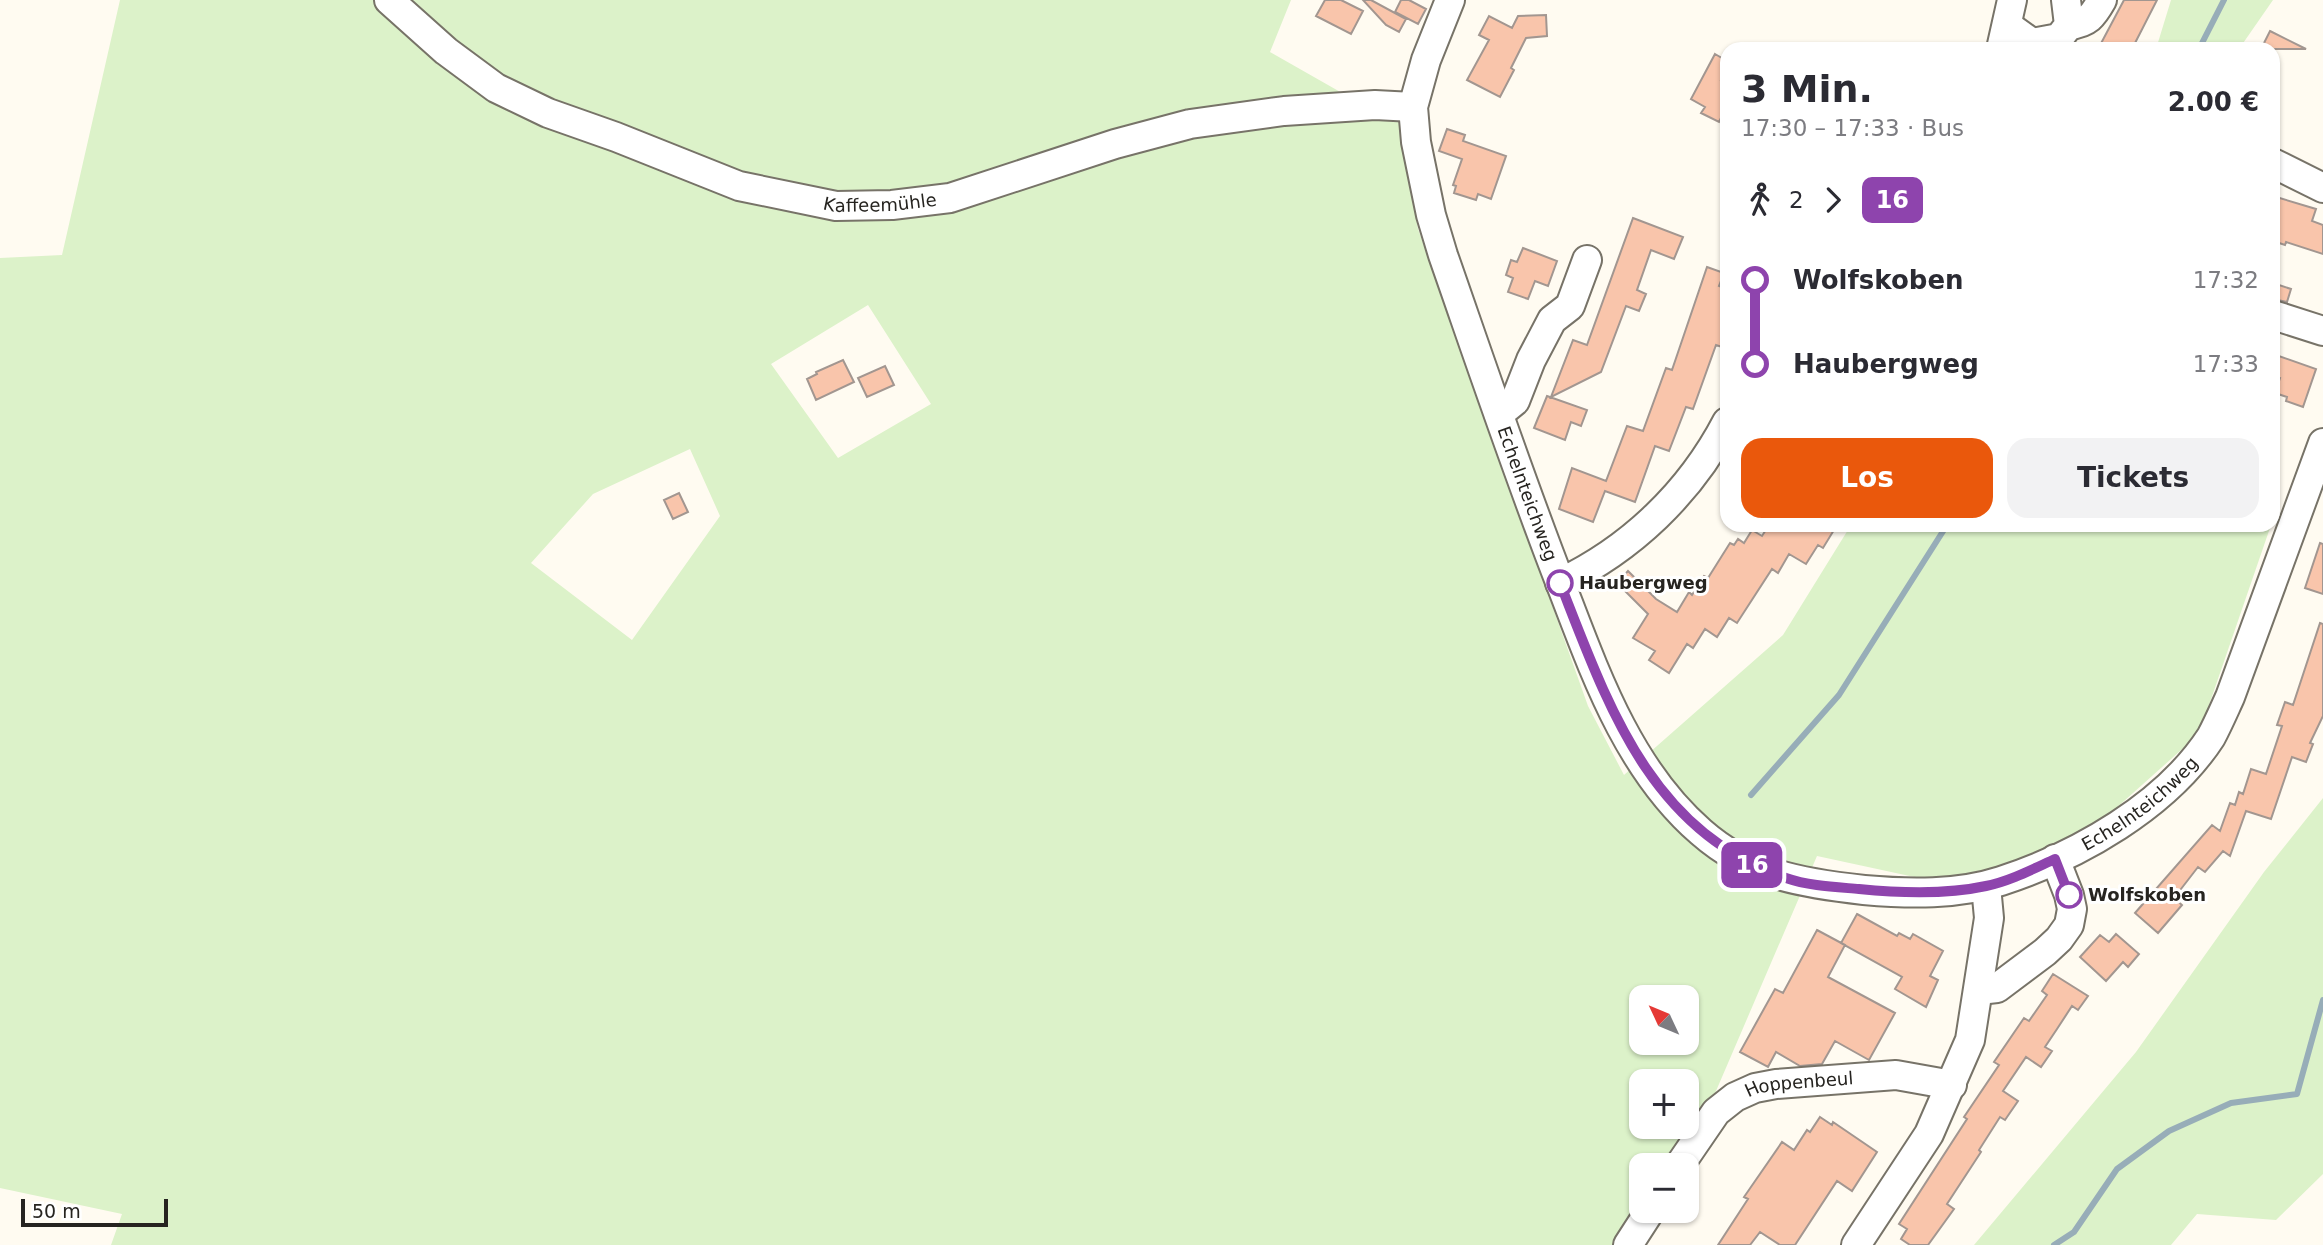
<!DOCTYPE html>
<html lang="de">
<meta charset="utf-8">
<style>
:root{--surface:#fff;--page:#f2f2f3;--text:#2b2b33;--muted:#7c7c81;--accent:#ea580c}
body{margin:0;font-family:"DejaVu Sans",sans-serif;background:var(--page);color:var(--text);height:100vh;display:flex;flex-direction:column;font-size:26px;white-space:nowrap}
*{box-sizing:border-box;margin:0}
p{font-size:23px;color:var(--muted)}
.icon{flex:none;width:38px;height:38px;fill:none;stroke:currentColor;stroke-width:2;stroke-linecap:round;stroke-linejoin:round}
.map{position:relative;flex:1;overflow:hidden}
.panel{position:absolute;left:1720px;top:42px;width:560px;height:490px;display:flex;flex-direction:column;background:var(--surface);border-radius:21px;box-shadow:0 2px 5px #0004}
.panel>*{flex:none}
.badge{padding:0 14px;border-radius:10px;font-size:24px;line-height:46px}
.needle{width:46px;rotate:314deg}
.tools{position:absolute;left:1629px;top:985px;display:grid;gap:14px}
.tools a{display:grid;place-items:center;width:70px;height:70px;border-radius:14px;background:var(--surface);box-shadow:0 2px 5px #0004;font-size:35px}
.scale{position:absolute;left:21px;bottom:18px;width:147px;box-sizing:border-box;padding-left:7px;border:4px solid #262420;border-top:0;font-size:19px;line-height:24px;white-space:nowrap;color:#262420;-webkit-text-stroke:5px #fff;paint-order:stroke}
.map>.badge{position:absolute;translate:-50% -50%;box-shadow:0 0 0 4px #fff}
.legs{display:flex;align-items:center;gap:10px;height:77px;padding:0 21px;font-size:23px}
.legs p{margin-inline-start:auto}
.headline{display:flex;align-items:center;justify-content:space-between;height:119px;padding:0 21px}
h1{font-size:38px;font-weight:700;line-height:52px}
.action{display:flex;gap:14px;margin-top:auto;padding:14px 21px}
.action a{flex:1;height:80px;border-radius:21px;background:var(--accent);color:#fff;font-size:28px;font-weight:700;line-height:80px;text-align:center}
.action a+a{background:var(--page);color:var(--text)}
ul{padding:0 21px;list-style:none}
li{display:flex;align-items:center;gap:24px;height:84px;font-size:26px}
li i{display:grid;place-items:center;width:10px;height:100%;margin:0 9px;background:currentColor}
li i::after{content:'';width:18px;height:18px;margin:-9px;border:5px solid;border-radius:50%;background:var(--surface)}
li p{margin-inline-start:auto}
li:first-child i{background:linear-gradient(#0000 50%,currentColor 0)}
li:last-child i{background:linear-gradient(currentColor 50%,#0000 0)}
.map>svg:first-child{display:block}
.green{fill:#dcf2c9;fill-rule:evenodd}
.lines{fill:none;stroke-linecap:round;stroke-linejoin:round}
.stream{stroke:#97adb8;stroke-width:6}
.building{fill:#f9c5ab;stroke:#a29690;stroke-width:2}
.minor-casing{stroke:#777368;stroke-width:32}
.minor{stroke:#fff;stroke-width:28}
.line-1-casing{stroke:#fff;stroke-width:16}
.line-1{stroke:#8e44ad;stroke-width:10}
.stop-1-dot{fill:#fff;stroke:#8e44ad;stroke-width:3.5}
.labels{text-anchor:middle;stroke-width:6;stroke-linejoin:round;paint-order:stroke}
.street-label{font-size:18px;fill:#262420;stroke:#fff}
.stop-label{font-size:18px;font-weight:bold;fill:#262420;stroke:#fff;text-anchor:start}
</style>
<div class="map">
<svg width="2323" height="1245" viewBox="0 0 2323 1245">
<rect width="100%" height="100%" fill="#fffbf1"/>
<path class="green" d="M120,0h1171l-21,52 109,62 20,4 19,111 170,477 36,69 159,-140 68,-110h420l-72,209 -104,93 -139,59 -139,-30 -104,242 -43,67 -28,1 -1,43 -22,36h-1508l11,-31 -122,-26v-930l62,-3zM868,305l63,99 -93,54 -67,-94zM690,449l30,67 -88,124 -101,-77 62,-69zM1642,998h45v45h-45zM1642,1082h45v45h-45z
M2171,0h102l-34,49h-83z
M2323,798v376l-47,46 -79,-6 -26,31h-197l162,-193 128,-180z"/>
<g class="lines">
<path class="stream" d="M2199,49l25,-49
M1751,795l88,-100 108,-170
M2054,1245l20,-13 43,-63 52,-38 62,-28 66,-9 26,-94"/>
</g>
<path class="building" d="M1325,0h16l22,11 -12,23 -35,-18z
M1363,0h8l35,19 -7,13 -13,-7z
M1401,0h8l17,9 -8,15 -23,-12z
M2124,0h33l-25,49h-34z
M1546,15l1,21 -21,2 -15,30 3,2 -14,27 -33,-17 22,-40 -10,-5 10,-19 23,12 6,-12z
M2270,31l36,18h-45z
M1715,54l12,7v9l-6,10 6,3v23l-8,16 -18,-9 4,-6 -14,-8z
M1447,129l18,6 -2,6 43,15 -15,43 -13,-5 -2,6 -22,-7 2,-7 -3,-1 9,-26 -23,-8z
M2273,196l43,13 -4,12 11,4v29l-37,-12 -1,3 -12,-4z
M1633,218l50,19 -9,22 -23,-9 -14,40 9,4 -7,17 -13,-5 -25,66 -50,25 22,-57 14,5z
M1523,248l34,13 -9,25 -13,-5 -7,18 -20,-7 5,-14 -7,-3 5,-15 6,2z
M1707,267l17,6 -5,13 8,3v42l-5,16 -6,-2 -23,64 -7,-2 -17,44 -14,-5 -20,56 -30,-11 -12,31 -34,-13 13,-41 34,13 21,-55 16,5 23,-63 6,2z
M2273,283l18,6 -4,13 -14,-3z
M2273,354l43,15 -13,38 -17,-6 1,-4 -12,-4 5,-15 -7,-3z
M843,360l11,22 -38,18 -9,-21 10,-5 -1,-2z
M885,366l9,19 -27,12 -9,-19z
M1547,396l40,14 -6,16 -10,-4 -6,18 -31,-12z
M679,493l9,19 -15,7 -9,-19z
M1769,525h68l-14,23 -5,-3 -12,19 -17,-10 -11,19 -6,-4 -35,54 -8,-5 -12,19 -12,-8 -12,19 -6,-4 -18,29 -20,-13 6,-9 -22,-13 15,-24 -31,-31 11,-12 28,28 21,13 12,-20 3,3 12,-19 4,2 22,-35 4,2 4,-6 6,4 8,-13 10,6z
M2320,543l3,1v50l-18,-6z
M2320,623l3,1v92l-13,27 3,1 -7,18 -14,-5 -21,62 -25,-8 -16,45 -7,-5 -18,21 -7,-5 -24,31 8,7 -24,28 -23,-20 77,-88 8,6 10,-28 5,2 4,-13 4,2 8,-25 15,5 16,-48 -5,-1 8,-23 8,3z
M1857,914l40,22 2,-3 11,6 3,-5 30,17 -13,25 8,4 -12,27 -31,-18 7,-12 -61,-34z
M1817,930l28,15 -17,32 67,36 -26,47 -34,-19 -13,23 -22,2 -24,-14 -8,15 -28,-15 35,-63 8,4z
M2116,934l23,20 -11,13 -5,-5 -17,19 -26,-24 20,-22 9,7z
M2053,974l35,22 -10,14 -6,-4 -15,23 -12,18 7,4 -11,16 -15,-10 -23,34 15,10 -13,19 -5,-3 -21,33 2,2 -34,52 7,5 -26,36h-18l-9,-6 6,-10 -8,-5 68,-105 -3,-2 35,-52 -5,-3 30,-44 5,3 18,-26 -5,-4z
M1820,1117l12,8 1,-3 44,30 -25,39 -15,-10 -42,64h-15l-20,-13 -10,13h-32l30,-46 -4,-2 38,-55 12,8 13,-20 3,2z"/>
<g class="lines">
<g class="minor-casing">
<g id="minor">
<path id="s1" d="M389,0l57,51 50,37 52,25 68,24 123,49 97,20 56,-1 58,-7 165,-54 75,-20 94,-13 91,-6 38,2"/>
<path id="s2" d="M1450,0l-24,60 -13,47 3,35 15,73 12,40c38,109 75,219 117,327 34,88 67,186 141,250 49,43 100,51 163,58 45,4 94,5 137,-9 77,-25 165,-75 210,-144 7,-13 13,-27 19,-40l93,-254"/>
<path d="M2007,25l25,18 27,-5 10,-13 -3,-25"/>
<path d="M2069,25c19,-2 24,-9 33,-25"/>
<path d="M2001,49l11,-49"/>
<path d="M2273,163l50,25"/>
<path d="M2273,315l50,16"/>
<path d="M1499,414l16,-13 16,-41 21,-40 18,-14 17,-46"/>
<path d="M1560,583c71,-34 130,-90 167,-161"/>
<path d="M1979,990l18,-2 48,-36 14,-13 10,-14 3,-16 -3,-14 -14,-36"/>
<path id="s3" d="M1679,1166l37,-54 19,-15 20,-9 21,-4 120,-9 56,10"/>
<path d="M1628,1245l22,-34"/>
<path d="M1856,1245l73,-111 41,-94 19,-122 -3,-32"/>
</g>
</g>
<use href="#minor" class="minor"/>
</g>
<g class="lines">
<g class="line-1-casing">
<path id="line-1" d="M1560,583c48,122 90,249 226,295 23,8 50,9 73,11 41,4 86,6 127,-3 24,-5 47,-17 69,-27l14,36"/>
</g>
<use href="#line-1" class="line-1"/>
</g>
<g class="stop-1-dot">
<circle cx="1560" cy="583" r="12"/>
<circle cx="2069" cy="895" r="12"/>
</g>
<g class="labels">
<g class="street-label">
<text dy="6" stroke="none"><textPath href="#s1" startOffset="544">Kaffeemühle</textPath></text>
<text dy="6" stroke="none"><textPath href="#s2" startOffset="518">Echelnteichweg</textPath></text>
<text dy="6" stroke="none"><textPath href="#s2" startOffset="1377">Echelnteichweg</textPath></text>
<text dy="6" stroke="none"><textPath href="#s3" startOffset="156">Hoppenbeul</textPath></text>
</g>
<g class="stop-label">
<text x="1579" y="589">Haubergweg</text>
<text x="2088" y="901">Wolfskoben</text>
</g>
</g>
</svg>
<div class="tools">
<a><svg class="needle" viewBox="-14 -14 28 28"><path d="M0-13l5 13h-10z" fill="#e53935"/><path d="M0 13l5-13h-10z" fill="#7c7c81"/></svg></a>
<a>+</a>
<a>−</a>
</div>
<div class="scale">50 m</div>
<b class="badge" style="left:1752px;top:865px;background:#8e44ad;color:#fff">16</b>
<section class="panel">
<div class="headline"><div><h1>3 Min.</h1><p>17:30 – 17:33 · Bus</p></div><b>2.00 €</b></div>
<div class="legs"><svg class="icon" aria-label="walk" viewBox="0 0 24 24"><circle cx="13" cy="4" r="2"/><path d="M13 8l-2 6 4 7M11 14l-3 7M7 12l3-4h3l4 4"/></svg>2<svg class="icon" aria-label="forward" viewBox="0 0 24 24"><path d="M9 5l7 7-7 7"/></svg><b class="badge" style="background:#8e44ad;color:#fff">16</b></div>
<ul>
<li><i style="color:#8e44ad"></i><b>Wolfskoben</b><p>17:32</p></li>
<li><i style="color:#8e44ad"></i><b>Haubergweg</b><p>17:33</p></li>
</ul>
<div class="action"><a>Los</a><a>Tickets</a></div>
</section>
</div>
